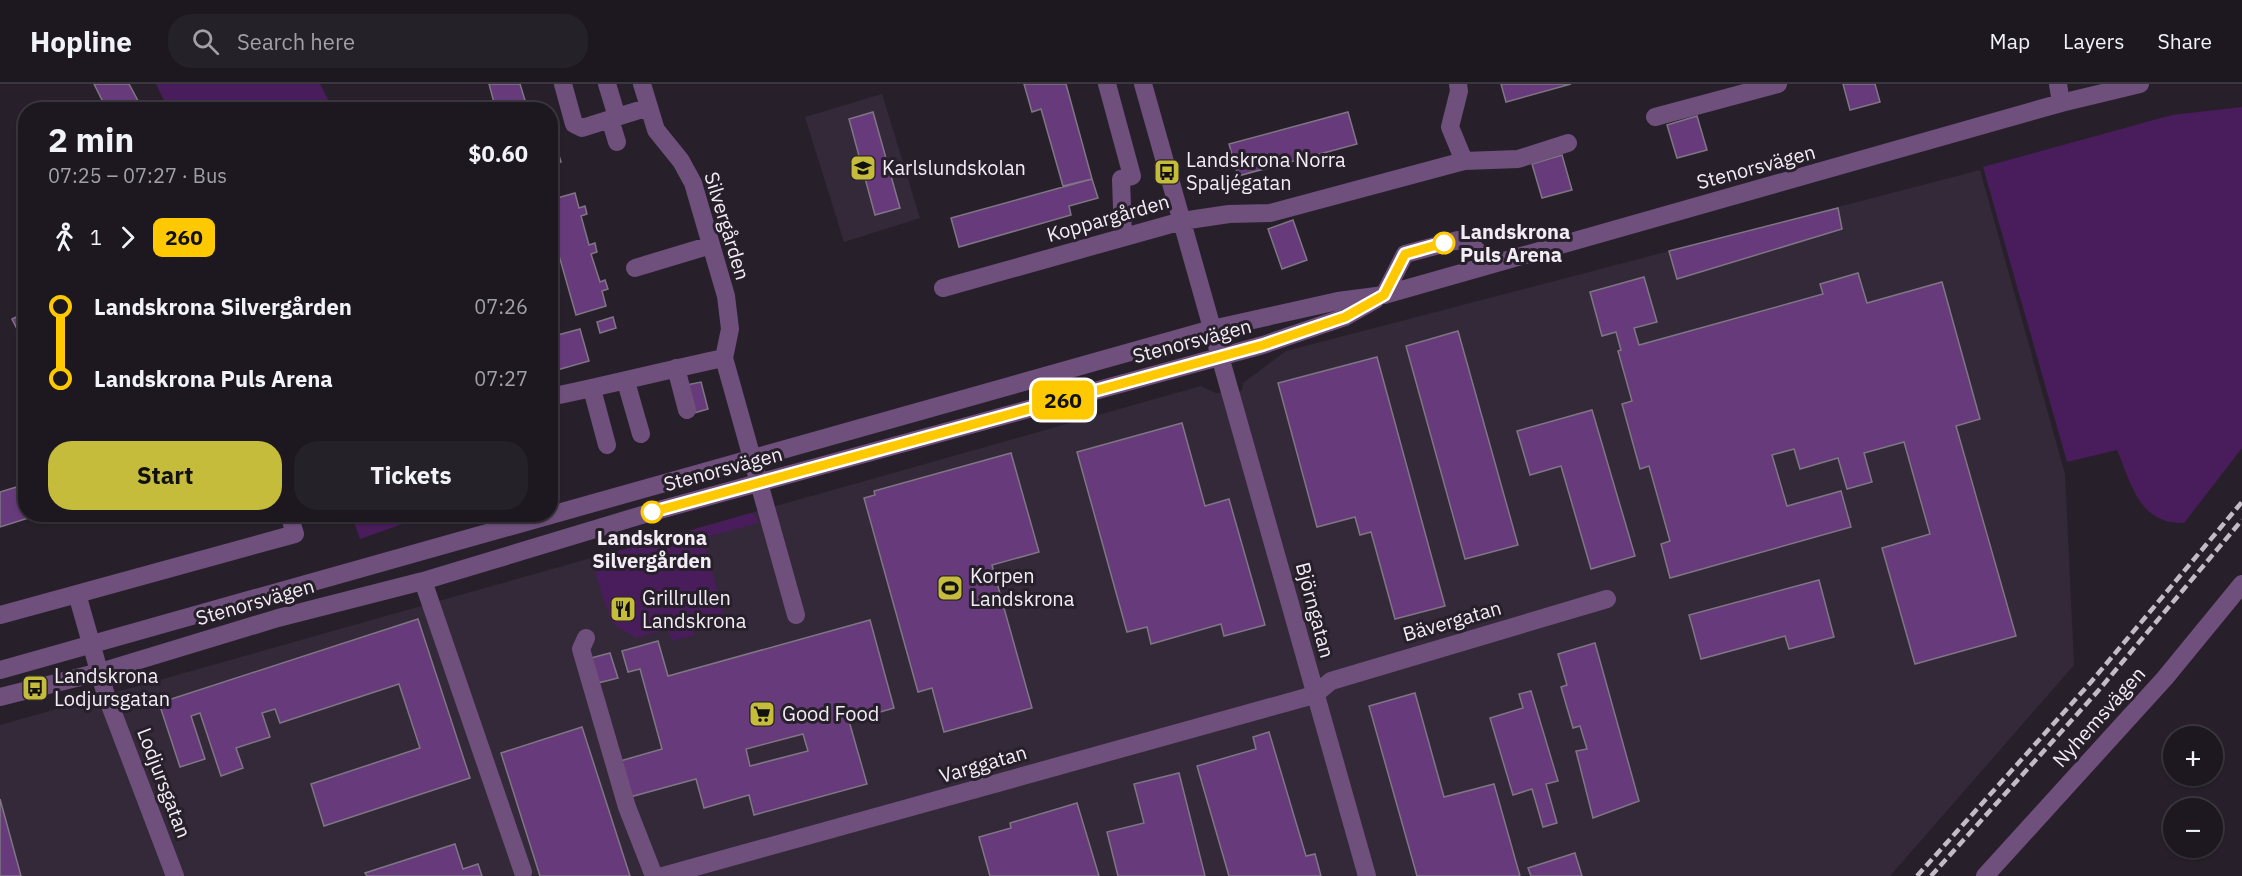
<!DOCTYPE html>
<meta charset="utf-8">
<style>
:root{--surface:#1d1820;--page:#252129;--text:#f1f3f6;--muted:#a0a0a5;--line:#3b373e;--accent:#c6bc3c}
body{margin:0;font-family:"IBM Plex Sans",sans-serif;background:var(--page);color:var(--text);height:100vh;display:flex;flex-direction:column;font-size:22px;white-space:nowrap}
*{box-sizing:border-box;margin:0}
p{font-size:20px;color:var(--muted)}
.icon{flex:none;width:33px;height:33px;fill:none;stroke:currentColor;stroke-width:2;stroke-linecap:round;stroke-linejoin:round}
.map{position:relative;flex:1;overflow:hidden}
.sheet{position:absolute;left:18px;top:18px;width:540px;height:420px;display:flex;flex-direction:column;background:var(--surface);border-radius:24px;box-shadow:0 2px 4px #0004,0 0 0 2px var(--line)}
.sheet>*{flex:none}
.badge{padding:0 12px;border-radius:9px;font-size:21px;line-height:39px}
.buttons{position:absolute;left:2163px;top:642px;display:grid;gap:12px}
.buttons a{display:grid;place-items:center;width:60px;height:60px;border-radius:50%;background:var(--surface);box-shadow:0 2px 4px #0004,0 0 0 2px var(--line);font-size:30px}
.map>.badge{position:absolute;translate:-50% -50%;box-shadow:0 0 0 3px #fff}
.legs{display:flex;align-items:center;gap:9px;height:66px;padding:0 30px;font-size:20px}
.legs p{margin-inline-start:auto}
.headline{display:flex;align-items:center;justify-content:space-between;height:102px;padding:0 30px}
h1{font-size:33px;font-weight:700;line-height:45px}
.action{display:flex;gap:12px;margin-top:auto;padding:12px 30px}
.action a{flex:1;height:69px;border-radius:24px;background:var(--accent);color:#111;font-size:24px;font-weight:700;line-height:69px;text-align:center}
.action a+a{background:var(--page);color:var(--text)}
ul{padding:0 30px;list-style:none}
li{display:flex;align-items:center;gap:21px;height:72px;font-size:22px}
li i{display:grid;place-items:center;width:9px;height:100%;margin:0 8px;background:currentColor}
li i::after{content:'';width:15px;height:15px;margin:-8px;border:4px solid;border-radius:50%;background:var(--surface)}
li p{margin-inline-start:auto}
li:first-child i{background:linear-gradient(#0000 50%,currentColor 0)}
li:last-child i{background:linear-gradient(currentColor 50%,#0000 0)}
header{display:flex;align-items:center;gap:36px;box-sizing:border-box;height:84px;padding:0 30px;background:var(--surface);border-bottom:2px solid var(--line)}
header strong{font-size:28px}
nav{display:flex;gap:33px;margin-inline-start:auto;font-size:21px}
.search{width:420px;height:54px;background:var(--page);display:flex;align-items:center;gap:15px;box-sizing:border-box;padding:0 21px;border-radius:24px;color:var(--muted);font-size:22px}
.map>svg:first-child{display:block}
.built{fill:#342939}
.green{fill:#491c5b}
.building{fill:#673a7b;stroke:#7f7684;stroke-width:1.5;fill-rule:evenodd}
.lines{fill:none;stroke-linecap:round;stroke-linejoin:round}
.minor{stroke:#6f507d;stroke-width:18}
.rail{stroke:#c1bcc5;stroke-width:4.5;stroke-dasharray:9 4.5;stroke-linecap:butt}
.line-1-casing{stroke:#fff;stroke-width:14}
.line-1{stroke:#fec900;stroke-width:9}
.stop-1-dot{fill:#fff;stroke:#fec900;stroke-width:3}
.labels{text-anchor:middle;stroke-width:6;stroke-linejoin:round;paint-order:stroke}
.poi-label{font-size:20px;fill:#f2edf5;stroke:#27202b;text-anchor:start}
.street-label{font-size:20px;fill:#f2edf5;stroke:#27202b}
.stop-label{font-size:20px;font-weight:bold;fill:#f2edf5;stroke:#27202b;text-anchor:start}
</style>
<header>
<strong>Hopline</strong>
<div class="search"><svg class="icon" aria-label="search" viewBox="0 0 24 24"><circle cx="10" cy="10" r="6"/><path d="M15 15l6 6"/></svg>Search here</div>
<nav><a>Map</a><a>Layers</a><a>Share</a></nav>
</header>
<div class="map">
<svg width="2242" height="792" viewBox="0 0 2242 792">
<rect width="100%" height="100%" fill="#27202b"/>
<path class="built" d="M882,10l38,124 -76,24 -39,-125z
M1980,86l85,304 9,191 -184,211h-1890v-151l1201,-339 15,7 26,-2 1,-8 43,-32z"/>
<path class="green" d="M156,0h164l13,25h-165z
M2242,23v341l-58,75c-45,1 -52,-38 -67,-73l-50,12 -84,-295 189,-52z
M751,429l4,1 4,9 -56,15 21,78 -32,9 3,10 -23,6 -4,-12 -32,9 -20,-12 -6,-7 -17,-53 2,-8z
M351,430h77v1l-68,24z"/>
<path class="building" d="M94,0h35l14,26h-36z
M489,0h31l8,26h-32z
M1024,0h42l26,95 -29,7 -22,-77 -9,3z
M1501,0h70l-65,18z
M1843,0h32l5,18 -30,8z
M873,28l27,96 -25,7 -26,-96z
M1348,28l9,32 -119,32 -9,-32z
M1697,32l10,34 -30,8 -10,-33z
M556,61l5,17 -11,3v-19z
M1562,71l10,35 -30,8 -10,-34z
M1092,95l6,19 -29,8 2,9 -112,32 -8,-29z
M575,109l4,15 6,-2 2,8 -6,2 8,29 6,-2 1,5 1,4 -6,2 9,28 5,-2 3,9 -6,2 4,15 -30,9 -26,-91v-24z
M1838,124l4,21 -165,50 -8,-28z
M1293,136l14,40 -25,9 -14,-40z
M1858,189l9,30 75,-21 38,137 -24,7 60,210 -101,28 -33,-116 48,-14 -26,-92 -40,11 8,29 -25,7 -9,-31 -38,11 -6,-20 -22,6 15,51 54,-15 10,36 -181,51 -9,-34 9,-3 -21,-75 -9,3 -18,-65 10,-3 -14,-50 3,-1 -5,-18 -14,4 -12,-44 54,-15 13,45 -23,6 5,17 184,-51 -3,-10z
M26,228v35l-14,-28z
M613,233l3,11 -16,5 -3,-11z
M580,245l9,32 -39,11v-35z
M1458,247l60,214 -53,14 -59,-213z
M1377,273l68,249 -50,13 -24,-87 -11,3 -5,-18 -38,10 -39,-144z
M701,298l7,27 -14,4 -8,-28z
M1592,326l43,146 -44,13 -30,-103 -31,9 -13,-44z
M1182,339l23,83 24,-7 36,126 -41,11 -3,-12 -70,20 -4,-17 -20,5 -50,-180z
M1011,369l28,99 -47,13 40,143 -88,24 -12,-44 -14,4 -54,-194 11,-3 -1,-4z
M26,400v30h15l-41,13v-35z
M1819,496l15,57 -45,12 -4,-13 -84,23 -12,-44z
M418,535l52,159 -146,48 -13,-42 109,-36 -21,-64 -119,39 -5,-14 -13,4 8,24 -34,11 7,20 -22,8 -21,-63 -9,3 14,43 -25,8 -21,-64z
M870,536l24,88 -45,13 18,63 -113,31 -5,-20 -45,13 -8,-29 -66,18 -10,-36 42,-12 -22,-80 -12,3 -6,-21 36,-10 10,35zM803,650l5,17 -58,15 -4,-17z
M1595,559l44,158 -46,17 -17,-67 11,-2 -7,-23 -7,2 -12,-41 6,-2 -9,-31z
M610,569l8,25 -20,5 -7,-25z
M1531,607l27,90 -12,3 11,39 -14,4 -11,-38 -19,6 -23,-77 33,-10 -4,-14z
M1415,609l29,104 50,-13 26,92h-103l-48,-170z
M582,643l48,149h-90l-39,-123z
M1269,648l37,124 9,-2 6,22h-92l-32,-110 59,-17 -3,-12z
M1179,689l26,103h-87l-11,-44 37,-9 -10,-39z
M0,715l21,77h-21z
M1077,719l22,73h-109l-11,-39 32,-9 -1,-5z
M455,760l8,25 15,-5 4,12h-115l-2,-3z
M1575,769l7,23h-51l-3,-8z"/>
<g class="lines">
<path class="minor" d="M563,0l11,40 8,4 67,-21
M607,0l10,33
M642,0l14,46 25,31 12,22 33,113 4,33 -6,29 72,257
M1107,0l25,92 -11,3 2,58
M1143,0l224,792
M1458,0l1,7 -9,36 14,34
M2058,0l3,19
M1655,33l123,-33
M610,35l7,23
M635,184l76,-23
M943,204l239,-67 47,-7 41,-1 194,-52 54,-2 50,-16
M1384,211l21,-41 53,-14 12,4 21,20
M676,284l11,42
M626,298l15,52
M592,305l15,56
M550,313c59,-12 116,-27 174,-39
M423,497l100,291
M0,531l77,-21
M586,554l-5,11 2,7 44,151 27,69
M0,586l1212,-341 126,-28 46,-6 677,-192 79,-19
M0,613l100,-25 178,-54 145,-37 229,-69 611,-167 82,-28 30,-17
M175,792l-70,-184 -28,-98 218,-60 -6,-20
M663,792l651,-181 17,-14 276,-82
M1985,792l180,-198 77,-94"/>
<path class="rail" d="M1917,792l174,-194 151,-180
M1931,792l167,-185 144,-171"/>
</g>
<g class="lines">
<g class="line-1-casing">
<path id="line-1" d="M652,428l611,-167 82,-28 39,-22 21,-41 39,-11"/>
</g>
<use href="#line-1" class="line-1"/>
</g>
<defs>
<g id="school-square" transform="scale(1.35)"><rect x="-9" y="-9" width="18" height="18" rx="4" fill="#c6bc3c" stroke="#27202b"/><path d="M0-5L7-2L0 1L-7-2ZM-4 1L0 2.5L4 1V4Q0 6-4 4Z" fill="#111"/></g>
<g id="bus-square" transform="scale(1.35)"><rect x="-9" y="-9" width="18" height="18" rx="4" fill="#c6bc3c" stroke="#27202b"/><path d="M-5-6H5V4H4V6H2V4H-2V6H-4V4H-5ZM-3.5-4V0h7V-4ZM-3.5 1.2v1.5H-2V1.2ZM2 1.2v1.5H3.5V1.2Z" fill="#111"/></g>
<g id="stadium-square" transform="scale(1.35)"><rect x="-9" y="-9" width="18" height="18" rx="4" fill="#c6bc3c" stroke="#27202b"/><path d="M0-5a6.5 5 0 1 0 0 10a6.5 5 0 1 0 0-10ZM-3.5-1.8h7v3.6h-7Z" fill="#111"/></g>
<g id="restaurant-square" transform="scale(1.35)"><rect x="-9" y="-9" width="18" height="18" rx="4" fill="#c6bc3c" stroke="#27202b"/><path d="M-5-6h1v4h1v-4h1v4h1v-4h1v5L-1.5 .5V6h-2V.5L-5-1ZM5-6V6H3V1.5H1.5Q1.5-4 5-6Z" fill="#111"/></g>
<g id="supermarket-square" transform="scale(1.35)"><rect x="-9" y="-9" width="18" height="18" rx="4" fill="#c6bc3c" stroke="#27202b"/><path d="M-6-5.5h2.5l.6 2H6L4.5 2H-2.5L-4.4-4H-6ZM-1.5 3.2a1.3 1.3 0 1 0 .1 0ZM3 3.2a1.3 1.3 0 1 0 .1 0Z" fill="#111"/></g>
</defs>
<g fill-rule="evenodd">
<use href="#school-square" x="863" y="84"/>
<use href="#bus-square" x="1167" y="88"/>
<use href="#stadium-square" x="950" y="504"/>
<use href="#restaurant-square" x="623" y="525"/>
<use href="#bus-square" x="35" y="604"/>
<use href="#supermarket-square" x="762" y="630"/>
</g>
<g class="stop-1-dot">
<circle cx="1444" cy="159" r="10"/>
<circle cx="652" cy="428" r="10"/>
</g>
<g class="labels">
<g class="poi-label">
<text x="1186" y="83">Landskrona Norra<tspan x="1186" dy="23">Spaljégatan</tspan></text>
<text x="882" y="91">Karlslundskolan</text>
<text x="970" y="499">Korpen<tspan x="970" dy="23">Landskrona</tspan></text>
<text x="642" y="521">Grillrullen<tspan x="642" dy="23">Landskrona</tspan></text>
<text x="54" y="599">Landskrona<tspan x="54" dy="23">Lodjursgatan</tspan></text>
<text x="782" y="637">Good Food</text>
</g>
<g class="street-label">
<text transform="translate(1756 83) rotate(-15)" y="7">Stenorsvägen</text>
<text transform="translate(1108 134) rotate(-16)" y="7">Koppargården</text>
<text transform="translate(727 142) rotate(73)" y="7">Silvergården</text>
<text transform="translate(1192 257) rotate(-15)" y="7">Stenorsvägen</text>
<text transform="translate(723 385) rotate(-15)" y="7">Stenorsvägen</text>
<text transform="translate(255 518) rotate(-16)" y="7">Stenorsvägen</text>
<text transform="translate(1315 526) rotate(75)" y="7">Björngatan</text>
<text transform="translate(1452 537) rotate(-16)" y="7">Bävergatan</text>
<text transform="translate(2099 633) rotate(-48)" y="7">Nyhemsvägen</text>
<text transform="translate(983 680) rotate(-16)" y="7">Varggatan</text>
<text transform="translate(164 699) rotate(69)" y="7">Lodjursgatan</text>
</g>
<g class="stop-label">
<text x="1460" y="155">Landskrona<tspan x="1460" dy="23">Puls Arena</tspan></text>
<text x="652" y="461" text-anchor="middle">Landskrona<tspan x="652" dy="23">Silvergården</tspan></text>
</g>
</g>
</svg>
<div class="buttons">
<a>+</a>
<a>−</a>
</div>
<b class="badge" style="left:1063px;top:316px;background:#fec900;color:#111">260</b>
<section class="sheet">
<div class="headline"><div><h1>2 min</h1><p>07:25 – 07:27 · Bus</p></div><b>$0.60</b></div>
<div class="legs"><svg class="icon" aria-label="walk" viewBox="0 0 24 24"><circle cx="13" cy="4" r="2"/><path d="M13 8l-2 6 4 7M11 14l-3 7M7 12l3-4h3l4 4"/></svg>1<svg class="icon" aria-label="forward" viewBox="0 0 24 24"><path d="M9 5l7 7-7 7"/></svg><b class="badge" style="background:#fec900;color:#111">260</b></div>
<ul>
<li><i style="color:#fec900"></i><b>Landskrona Silvergården</b><p>07:26</p></li>
<li><i style="color:#fec900"></i><b>Landskrona Puls Arena</b><p>07:27</p></li>
</ul>
<div class="action"><a>Start</a><a>Tickets</a></div>
</section>
</div>
